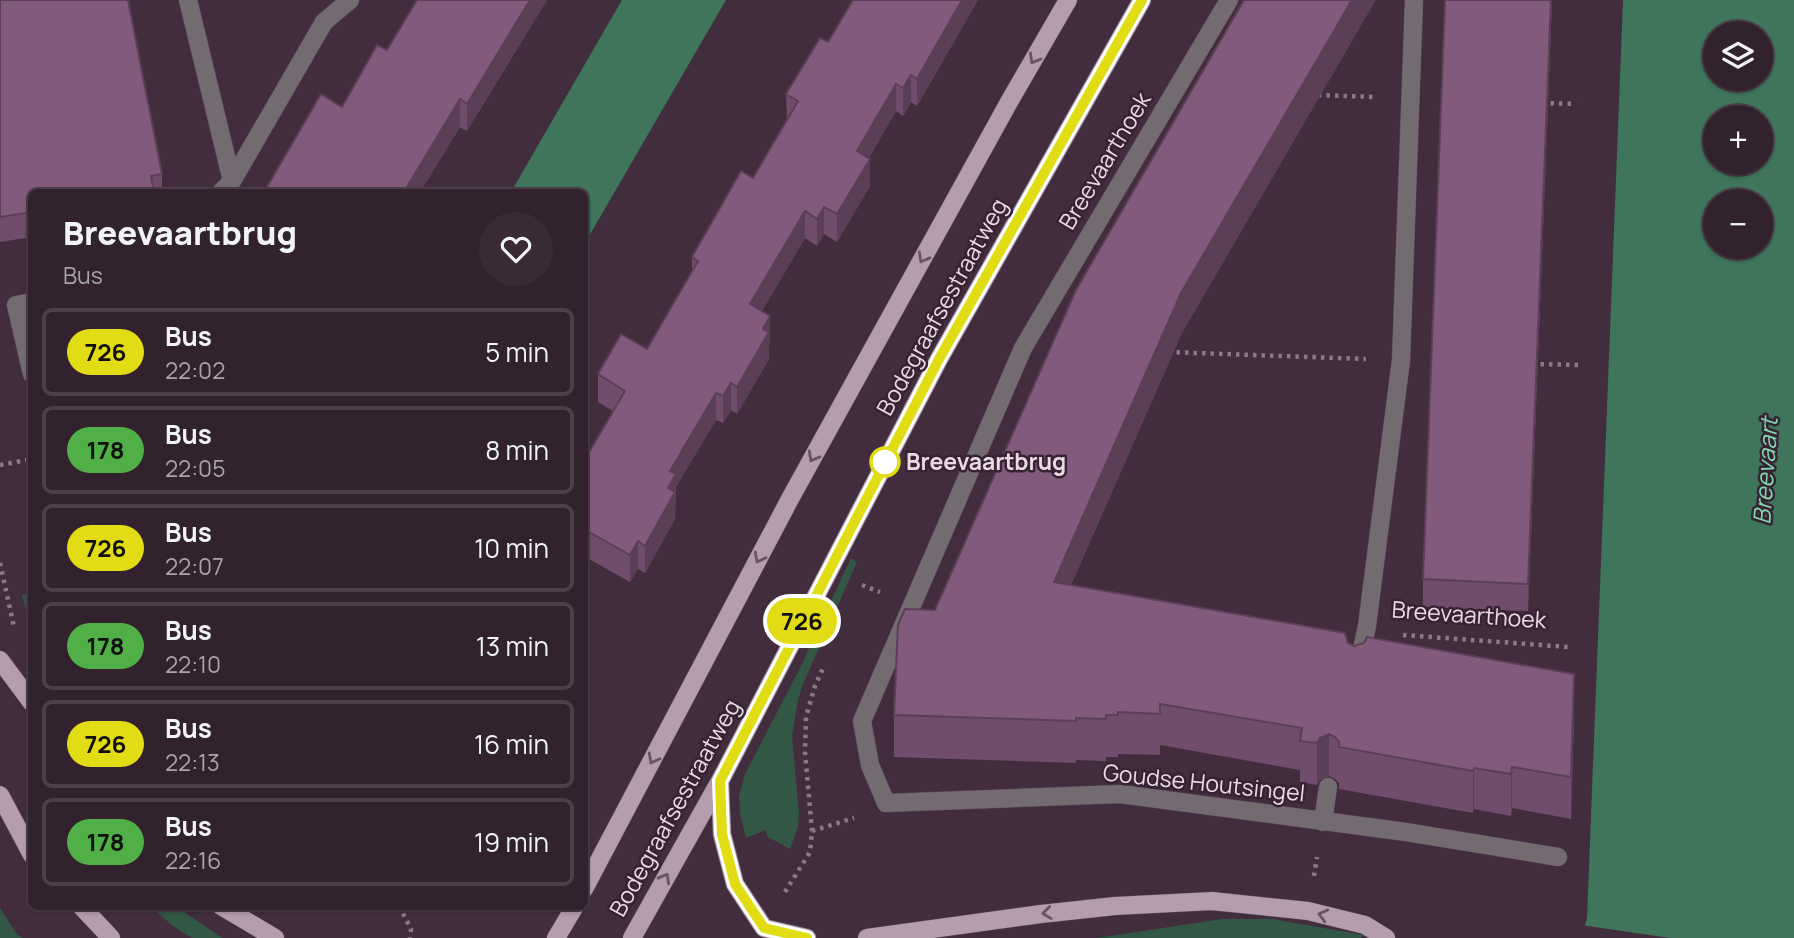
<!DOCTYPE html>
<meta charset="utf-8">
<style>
:root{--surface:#31222e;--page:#392a36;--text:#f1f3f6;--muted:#a8a4aa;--line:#4c3f4a}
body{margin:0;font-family:Manrope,sans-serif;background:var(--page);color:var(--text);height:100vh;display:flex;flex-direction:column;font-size:26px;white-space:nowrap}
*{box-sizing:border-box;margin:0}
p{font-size:23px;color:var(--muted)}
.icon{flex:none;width:38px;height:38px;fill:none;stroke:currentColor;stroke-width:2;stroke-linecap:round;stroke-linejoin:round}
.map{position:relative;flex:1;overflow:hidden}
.details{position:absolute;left:28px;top:189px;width:560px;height:721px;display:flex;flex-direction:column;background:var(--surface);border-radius:10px;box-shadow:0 2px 5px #0004,0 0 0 2px var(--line)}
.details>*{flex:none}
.badge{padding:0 14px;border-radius:23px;font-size:24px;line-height:46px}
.fabs{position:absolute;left:1703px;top:21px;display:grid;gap:14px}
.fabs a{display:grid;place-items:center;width:70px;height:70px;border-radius:50%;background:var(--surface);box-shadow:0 2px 5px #0004,0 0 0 2px var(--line);font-size:35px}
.map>.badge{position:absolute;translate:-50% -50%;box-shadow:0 0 0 4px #fff}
.round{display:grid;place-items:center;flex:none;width:74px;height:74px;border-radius:37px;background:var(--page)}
.head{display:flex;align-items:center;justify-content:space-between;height:119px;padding:0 35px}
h1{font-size:33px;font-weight:800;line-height:52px}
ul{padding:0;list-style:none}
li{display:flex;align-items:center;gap:21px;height:88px;margin:0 14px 10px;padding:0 21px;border:4px solid var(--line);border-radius:10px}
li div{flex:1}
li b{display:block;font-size:26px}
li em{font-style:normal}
li .badge{min-width:77px;font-weight:700;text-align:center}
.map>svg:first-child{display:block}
.green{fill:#325745}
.water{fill:#3e755b;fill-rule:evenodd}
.pier{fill:#412d3e}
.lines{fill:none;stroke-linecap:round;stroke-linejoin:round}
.minor-casing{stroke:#5c4959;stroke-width:19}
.major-casing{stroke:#5c4959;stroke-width:19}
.path{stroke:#8a7987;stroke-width:4.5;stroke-dasharray:3.5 5;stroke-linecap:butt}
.minor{stroke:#746a72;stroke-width:18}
.major{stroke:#b39daf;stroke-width:18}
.wall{fill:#704d6b}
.shaded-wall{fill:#5b3f57}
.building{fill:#825a7c;stroke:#5b3f57;stroke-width:2}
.oneway{stroke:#695465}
.line-casing{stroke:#fff;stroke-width:16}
.line{stroke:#e1dc14;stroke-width:10}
.stop-dot{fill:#fff;stroke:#e1dc14;stroke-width:3.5}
.labels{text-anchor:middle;stroke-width:5;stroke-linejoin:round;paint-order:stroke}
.street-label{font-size:23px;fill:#e9dbe6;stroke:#372334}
.stop-label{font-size:23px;font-weight:bold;fill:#e9dbe6;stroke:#372334;text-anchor:start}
.water-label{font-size:24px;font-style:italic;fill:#82d7ae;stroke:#372334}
</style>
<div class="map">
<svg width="1794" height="938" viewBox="0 0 1794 938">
<rect width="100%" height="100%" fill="#412d3e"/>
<path class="green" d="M851,558l6,4 -54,122 -5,16 -6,36 7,78 -1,13 -8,22 -22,-12 -3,-7 -19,8 -6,-24 -1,-18 6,-22 55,-106z
M31,594h1l-1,38 -9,-37z
M151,907h26l45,31h-30l-19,-12z
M0,908l16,25 6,5h-22z
M1222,919h50l92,16 -4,3h-263z"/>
<path class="water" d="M622,0h104l-141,243 -1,-51h-73z
M1623,0h171v938h-213l6,-20zM1715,33h45v46h-45zM1715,117h45v46h-45zM1715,201h45v46h-45z"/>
<path class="pier" d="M1581,925l89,13h-93z"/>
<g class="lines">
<g class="minor-casing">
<path id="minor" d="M188,0l44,181
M1229,0l-206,348 -161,373 8,44 16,38 234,-9 286,38 152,25
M221,192l11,-11 92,-159 26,-22
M32,302l-16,3 16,69
M1358,667l9,-41 34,-266 13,-360
M1323,822l5,-35"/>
</g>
<g class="major-casing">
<path id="major" d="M0,660l32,43
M720,783l2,51 13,50 29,44 43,10
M0,795l32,60
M584,889l207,-392 218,-395 59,-102
M81,906l30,32
M221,906l54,32
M556,938l19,-32
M632,938l88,-157 219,-422 203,-359
M867,938l174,-24 74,-8 97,-5 96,10 57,14 21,13"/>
</g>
<path class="path" d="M1318,95l58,2
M1542,103l34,1
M1168,352l198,7
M1532,364l47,1
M0,465l32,-6
M0,563l14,64
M862,585l18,7
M1403,635l166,12
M812,831l42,-13
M1314,876l3,-19
M785,892l25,-40 2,-21 -7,-79 1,-35 9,-31 9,-20
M399,906l12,23 -1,9"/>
<use href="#minor" class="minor"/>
<use href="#major" class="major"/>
</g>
<path class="wall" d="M0,0l162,174v18h-130v45l-32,5z
M547,0l-80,131 -7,-4 -40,65h-156l78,-85 45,-57z
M978,0l-61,106 -6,-4 -8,14 -7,-5 -27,47 1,28 -33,56 -13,-8 -7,12 -12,-8 -43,73 8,32 -1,3v13l-32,55 -6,-4 -8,13 -7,-3 -40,67 -1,32 -30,54 -7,-4 -8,13 -41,-23 -5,-98 29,-50 -15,-9v-28l49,-25 45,-77v-15l61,-79 34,-56 -1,-28 42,-52z
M1552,0l-24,611 -105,-4v-28z
M1181,335l-110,250 277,58 6,3 220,70 -3,103 -59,-11 -1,8 -37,-7 -1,4 -134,-24v-6l-4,-4 -6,-3 -9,4 -3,5 -17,-3v-12l-140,-25v10l-42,-1v3h-12v4l-30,-1v3l-182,-6v-42l41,-105z"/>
<path class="shaded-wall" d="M530,0h17l-80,131v-27z
M962,0h16l-61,106v-27z
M1352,0h24l-195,335 -127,288v-41l127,-289z
M1551,0h1l-24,611v-27z
M911,75v27l-8,14v-28z
M896,84v27l-39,67v-27z
M460,99v28l-40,65h-16z
M870,159v27l-33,56v-28z
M824,207v27l-7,12v-27z
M805,211v27l-55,93v-27z
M770,316v27l-1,3v13l-32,55v-27l26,-58z
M731,383v27l-8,13v-27z
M716,393v27l-40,67 -1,32 -30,54v-27l23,-58 2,-17z
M589,532v27l-5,8v-27z
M638,541v28l-8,13v-27z
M1574,674v42l-3,103v-42z
M1329,734v42l-9,4 -3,5v-42l3,-5z
M1512,767v41l-1,8v-42z
M1474,768v41l-1,4v-42z"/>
<path class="building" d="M0,0h128l34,174 -11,2 3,16h-122v20l-32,5z
M417,0h113l-63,104 -7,-5 -56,93h-140l57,-98 21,13 35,-62 10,5z
M853,0h109l-45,79 -6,-4 -8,13 -7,-4 -39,67 13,8 -33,55 -13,-7 -7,12 -12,-8 -55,93 20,12 -7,13 6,3 -32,55 -6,-4 -8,13 -7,-3 -46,78 6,3 -8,14 7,4 -30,54 -7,-5 -8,14 -41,-23 -5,8v-79l41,-70 -27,-17 23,-40 26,15 51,-88 -6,-4 49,-86 12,7 45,-77 -12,-7 34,-56 8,4z
M1244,0h108l-171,293 -127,289 291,51 3,10 6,3 10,-3 3,-6 207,37 -3,103 -59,-10 -1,7 -37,-6 -1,3 -134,-24v-5l-4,-5 -6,-3 -9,4 -3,5 -17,-2 2,-13 -142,-24v10l-42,-2v3h-12v4l-30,-1v3l-182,-6 4,-90 7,-16 30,1 141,-320z
M1445,0h106l-23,584 -105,-5z"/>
<defs><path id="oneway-chevron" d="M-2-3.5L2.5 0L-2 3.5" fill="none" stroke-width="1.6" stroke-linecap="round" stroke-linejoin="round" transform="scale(1.75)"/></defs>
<g class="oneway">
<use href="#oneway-chevron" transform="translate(1034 59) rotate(120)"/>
<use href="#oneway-chevron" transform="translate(923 258) rotate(119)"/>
<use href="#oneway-chevron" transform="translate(813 457) rotate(119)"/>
<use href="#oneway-chevron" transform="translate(759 558) rotate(118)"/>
<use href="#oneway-chevron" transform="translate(653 759) rotate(118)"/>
<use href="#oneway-chevron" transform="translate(665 878) rotate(-61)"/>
<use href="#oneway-chevron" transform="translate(1047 913) rotate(173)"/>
<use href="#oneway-chevron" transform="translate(1323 915) rotate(-166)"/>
</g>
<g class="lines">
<g class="line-casing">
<path id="line" d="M807,938l-43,-10 -29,-44 -13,-50 -2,-53 219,-422 203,-359"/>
</g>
<use href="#line" class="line"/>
</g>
<circle class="stop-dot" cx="885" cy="462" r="14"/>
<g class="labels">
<g class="street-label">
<text transform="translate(1105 161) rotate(-59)" y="8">Breevaarthoek</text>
<text transform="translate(942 307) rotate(-61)" y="8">Bodegraafsestraatweg</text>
<text transform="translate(1469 615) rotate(4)" y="8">Breevaarthoek</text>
<text transform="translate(1204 783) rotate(6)" y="8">Goudse Houtsingel</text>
<text transform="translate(675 808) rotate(-61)" y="8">Bodegraafsestraatweg</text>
</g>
<g class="stop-label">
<text x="906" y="470">Breevaartbrug</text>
</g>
<g class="water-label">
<text transform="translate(1766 471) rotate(-86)" y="8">Breevaart</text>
</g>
</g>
</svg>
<div class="fabs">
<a><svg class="icon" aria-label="layers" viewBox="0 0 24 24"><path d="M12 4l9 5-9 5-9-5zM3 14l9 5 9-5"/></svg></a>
<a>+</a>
<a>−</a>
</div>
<b class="badge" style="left:802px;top:621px;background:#e1dc14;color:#111">726</b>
<section class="details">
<div class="head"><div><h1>Breevaartbrug</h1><p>Bus</p></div><a class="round"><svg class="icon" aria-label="heart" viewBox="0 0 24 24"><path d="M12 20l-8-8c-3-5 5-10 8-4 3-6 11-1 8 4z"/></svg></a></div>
<ul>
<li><span class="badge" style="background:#e1dc14;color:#111">726</span><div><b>Bus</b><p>22:02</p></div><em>5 min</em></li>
<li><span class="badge" style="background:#50af46;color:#111">178</span><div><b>Bus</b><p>22:05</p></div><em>8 min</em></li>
<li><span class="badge" style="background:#e1dc14;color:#111">726</span><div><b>Bus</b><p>22:07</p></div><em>10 min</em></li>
<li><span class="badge" style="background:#50af46;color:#111">178</span><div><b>Bus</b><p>22:10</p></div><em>13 min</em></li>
<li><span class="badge" style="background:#e1dc14;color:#111">726</span><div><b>Bus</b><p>22:13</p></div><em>16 min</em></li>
<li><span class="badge" style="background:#50af46;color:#111">178</span><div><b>Bus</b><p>22:16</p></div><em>19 min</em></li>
</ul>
</section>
</div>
